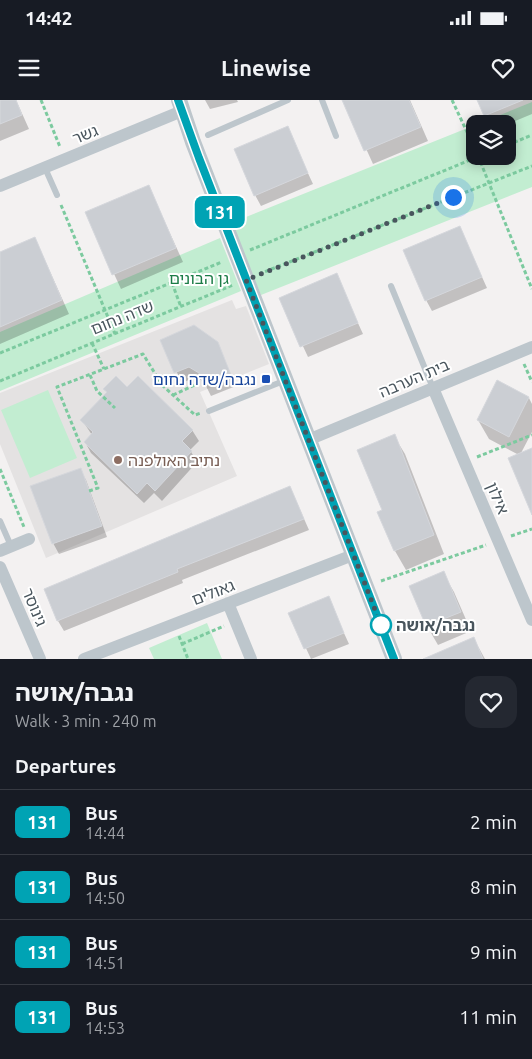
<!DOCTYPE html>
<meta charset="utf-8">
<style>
:root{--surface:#171b24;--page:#242831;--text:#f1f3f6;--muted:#9ea1a6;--line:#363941}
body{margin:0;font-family:Ubuntu,"Noto Sans Hebrew",sans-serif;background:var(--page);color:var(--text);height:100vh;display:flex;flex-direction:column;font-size:19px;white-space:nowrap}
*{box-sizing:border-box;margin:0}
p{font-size:16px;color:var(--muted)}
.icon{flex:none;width:28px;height:28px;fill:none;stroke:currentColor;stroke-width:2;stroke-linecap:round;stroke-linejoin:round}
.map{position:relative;height:559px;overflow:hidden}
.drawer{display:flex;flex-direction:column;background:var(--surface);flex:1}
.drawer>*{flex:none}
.badge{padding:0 10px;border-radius:8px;font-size:18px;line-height:32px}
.fabs{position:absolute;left:466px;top:15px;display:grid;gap:10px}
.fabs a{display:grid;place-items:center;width:50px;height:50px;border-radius:10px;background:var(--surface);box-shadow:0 2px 12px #0003;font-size:25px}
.you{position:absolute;width:25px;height:25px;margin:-12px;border:4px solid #fff;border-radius:50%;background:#1a73e8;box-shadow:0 0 0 8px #1a73e833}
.map>.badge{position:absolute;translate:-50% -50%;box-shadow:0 0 0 2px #fff}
h2{padding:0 15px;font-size:19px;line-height:45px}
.round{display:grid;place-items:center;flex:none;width:52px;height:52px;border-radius:15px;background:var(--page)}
.head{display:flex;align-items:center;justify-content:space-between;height:85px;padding:0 15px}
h1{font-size:24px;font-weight:700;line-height:38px}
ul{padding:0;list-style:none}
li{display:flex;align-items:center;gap:15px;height:65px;padding:0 15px;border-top:1px solid var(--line)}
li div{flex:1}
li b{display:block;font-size:19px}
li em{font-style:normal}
li .badge{min-width:55px;font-weight:700;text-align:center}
.status{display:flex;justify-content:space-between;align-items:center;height:35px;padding:0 25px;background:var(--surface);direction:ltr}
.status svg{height:14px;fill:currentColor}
header{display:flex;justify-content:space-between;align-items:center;height:65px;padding:0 15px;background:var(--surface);font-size:22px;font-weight:700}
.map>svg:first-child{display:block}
.education{fill:#e4e2e2}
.green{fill:#c2edd1}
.shadow{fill:#0003}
.building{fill:#cbced3;stroke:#d5d7dc}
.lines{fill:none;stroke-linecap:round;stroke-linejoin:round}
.path{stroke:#7cca9f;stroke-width:3;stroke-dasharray:4 2.5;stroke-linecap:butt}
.service{stroke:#bdc6cc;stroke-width:6}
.minor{stroke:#bdc6cc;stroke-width:12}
.tertiary{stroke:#bdc6cc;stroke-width:16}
.line-casing{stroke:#fff;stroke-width:11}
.line{stroke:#00a3b4;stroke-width:8}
.walk{stroke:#49555d;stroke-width:5;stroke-dasharray:0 9}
.transit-dot{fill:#1a4fb4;stroke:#fff;stroke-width:2}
.education-dot{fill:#8d6e63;stroke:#fff;stroke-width:2}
.stop-dot{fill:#fff;stroke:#00a3b4;stroke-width:2.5}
.labels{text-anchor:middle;stroke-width:4;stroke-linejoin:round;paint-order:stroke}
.street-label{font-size:16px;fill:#49555d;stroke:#fff}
.park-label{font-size:16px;fill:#1c7c47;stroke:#fff}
.transit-label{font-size:16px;fill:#164399;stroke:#fff;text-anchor:end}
.education-label{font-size:16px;fill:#785e54;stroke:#fff;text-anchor:start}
.stop-label{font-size:16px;font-weight:bold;fill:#49555d;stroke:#fff;text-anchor:start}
</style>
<div class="status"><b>14:42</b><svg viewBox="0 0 49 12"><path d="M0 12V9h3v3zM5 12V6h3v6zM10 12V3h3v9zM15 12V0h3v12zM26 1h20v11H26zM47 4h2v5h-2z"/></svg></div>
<header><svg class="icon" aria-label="menu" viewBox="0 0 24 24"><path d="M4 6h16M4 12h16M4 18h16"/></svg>Linewise<svg class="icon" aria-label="heart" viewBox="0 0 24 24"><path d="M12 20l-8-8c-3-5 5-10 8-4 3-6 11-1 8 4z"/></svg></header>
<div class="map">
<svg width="532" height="559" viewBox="0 0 532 559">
<rect width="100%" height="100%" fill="#f3f1f1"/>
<path class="education" d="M232,200l4,9 10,-3 23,58 -69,28 37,84 -191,82 -46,-114v-51z"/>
<path class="green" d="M532,2v85l-271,108 -30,-72 244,-98v31h33v-32h-30z
M220,138l21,53 -241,100v-59z
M48,290l29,68 -47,20 -29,-68z
M207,523l15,36h-68l-5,-11z"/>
<path class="shadow" d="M0,0h16l13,29 -29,12z
M205,0h32l1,2 -28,7z
M344,0h66l18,41 -55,23z
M479,0h53v14l-24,10h-18z
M287,28l26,56 -52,22 -6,-11z
M149,87l34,75 -62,27 -35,-76z
M460,128l27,60 -55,23 -6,-11z
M35,138l34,76 -69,30v-91z
M336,175l27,59 -55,23 -27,-58z
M162,241l55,2 19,43 -25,10 -7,-14 -8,-5 -14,6z
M105,289h22l65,41 7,11 -9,9 7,12 -35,39 -8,-8 -10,10 -53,-50 -6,-11 7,-7 -10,-15 25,-27z
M529,298l3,6v28l-12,23 12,-5v63l-13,-58 -30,-16 -11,-19z
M394,336l11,18 39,100 -38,16 -11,-19 -16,-38 5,-2z
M80,369l6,11 21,57 -48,17 -6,-11z
M290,387l19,43 -127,50 1,3 -119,48 -6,-10z
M443,473l11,19 17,39 -33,14 -11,-19z
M328,498l21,46 -38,15 -21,-45z
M474,539l11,20h-43l-2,-6z"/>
<path class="building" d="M0,0h16l6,15 -22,9z
M342,0h67l12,27 -57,24z
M477,0h46l-39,16z
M288,26l20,47 -54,23 -20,-47z
M149,85l27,63 -64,27 -27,-63z
M460,126l22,51 -57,24 -22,-51z
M35,137l27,63 -62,27v-75z
M337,173l21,50 -58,24 -21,-49z
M194,225l24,17 13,33 -27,11 -5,-13 -10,-6 -15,6 -14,-33z
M116,276l11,11 11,-11 55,54 -11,11 10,10 -37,40 -8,-8 -10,11 -53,-52 9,-10 -13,-12 27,-28 -4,-3z
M497,280l32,17 -20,40 -32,-17z
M395,334l39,101 -40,16 -17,-39 5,-2 -25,-60z
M532,348v67l-24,-57z
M81,368l21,58 -50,18 -22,-58z
M290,386l14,33 -127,50 1,3 -121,49 -13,-32z
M444,471l17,41 -35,14 -17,-40z
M329,496l15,37 -40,16 -16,-36z
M474,537l9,22h-60z"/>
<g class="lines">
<path class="path" d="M41,0l19,47
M452,0l23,49
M508,45l24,-10
M478,56l54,133
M61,105l54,129
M250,150l230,-94
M259,174l273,-108
M172,183l9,24
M92,243l12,26
M0,253l222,-91
M524,264l8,18
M90,275l7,16 18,17
M0,281l233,-96
M173,295l24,-11
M477,357l55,-22
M0,369l24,58
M89,391l9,-3 -41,-101 86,-33 19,31 33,30 6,-2
M511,436l21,-7
M381,481l105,-36
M179,536l9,23
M182,544l42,-18"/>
<path class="service" d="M322,0l14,36
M208,35l80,-35
M45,68l12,27
M391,186l42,102
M209,311l77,-31
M0,421l11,25"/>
<path class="minor" d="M0,86l182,-75
M433,288l99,232
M308,340l224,-93
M0,451l29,-12
M0,467l40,92
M228,503l23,56
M84,559l269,-104"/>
<path class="tertiary" d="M179,0l14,42 201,517"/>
</g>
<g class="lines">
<g class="line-casing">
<path id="line" d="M178,0l21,58 195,501"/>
</g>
<use href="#line" class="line"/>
<path class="walk" d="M381,525l-135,-345 207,-83"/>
</g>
<rect class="transit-dot" x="261" y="274" width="10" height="10" rx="2.5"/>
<circle class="education-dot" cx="118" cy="360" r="5"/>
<circle class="stop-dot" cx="381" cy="525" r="10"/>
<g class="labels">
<g class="street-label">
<text transform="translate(85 34) rotate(-22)" y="6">גשר</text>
<text transform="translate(122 217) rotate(-22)" y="6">שדה נחום</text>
<text transform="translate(414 278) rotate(-23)" y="6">בית הערבה</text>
<text transform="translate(498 398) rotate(67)" y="6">אילון</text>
<text transform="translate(213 492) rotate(-21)" y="6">גאולים</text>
<text transform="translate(35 507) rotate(67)" y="6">גינוסר</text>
</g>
<g class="park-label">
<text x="199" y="184">גן הבונים</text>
</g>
<g class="transit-label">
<text x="256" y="285">נגבה/שדה נחום</text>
</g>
<g class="education-label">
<text x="128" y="366">נתיב האולפנה</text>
</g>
<g class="stop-label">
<text x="396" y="531">נגבה/אושה</text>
</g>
</g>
</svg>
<div class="fabs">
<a><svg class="icon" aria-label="layers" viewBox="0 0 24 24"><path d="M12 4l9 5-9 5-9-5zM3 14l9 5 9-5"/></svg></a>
</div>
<div class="you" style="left:453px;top:97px"></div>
<b class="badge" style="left:220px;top:112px;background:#00a3b4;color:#fff">131</b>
</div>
<section class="drawer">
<div class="head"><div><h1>נגבה/אושה</h1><p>Walk · 3 min · 240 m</p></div><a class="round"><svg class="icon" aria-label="heart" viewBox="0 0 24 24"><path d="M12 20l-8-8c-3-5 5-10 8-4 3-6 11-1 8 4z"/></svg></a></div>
<h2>Departures</h2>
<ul>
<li><span class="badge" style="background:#00a3b4;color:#fff">131</span><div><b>Bus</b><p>14:44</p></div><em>2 min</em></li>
<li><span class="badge" style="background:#00a3b4;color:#fff">131</span><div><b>Bus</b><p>14:50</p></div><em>8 min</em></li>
<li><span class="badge" style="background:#00a3b4;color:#fff">131</span><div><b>Bus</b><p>14:51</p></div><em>9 min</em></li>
<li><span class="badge" style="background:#00a3b4;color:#fff">131</span><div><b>Bus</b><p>14:53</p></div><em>11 min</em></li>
</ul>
</section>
